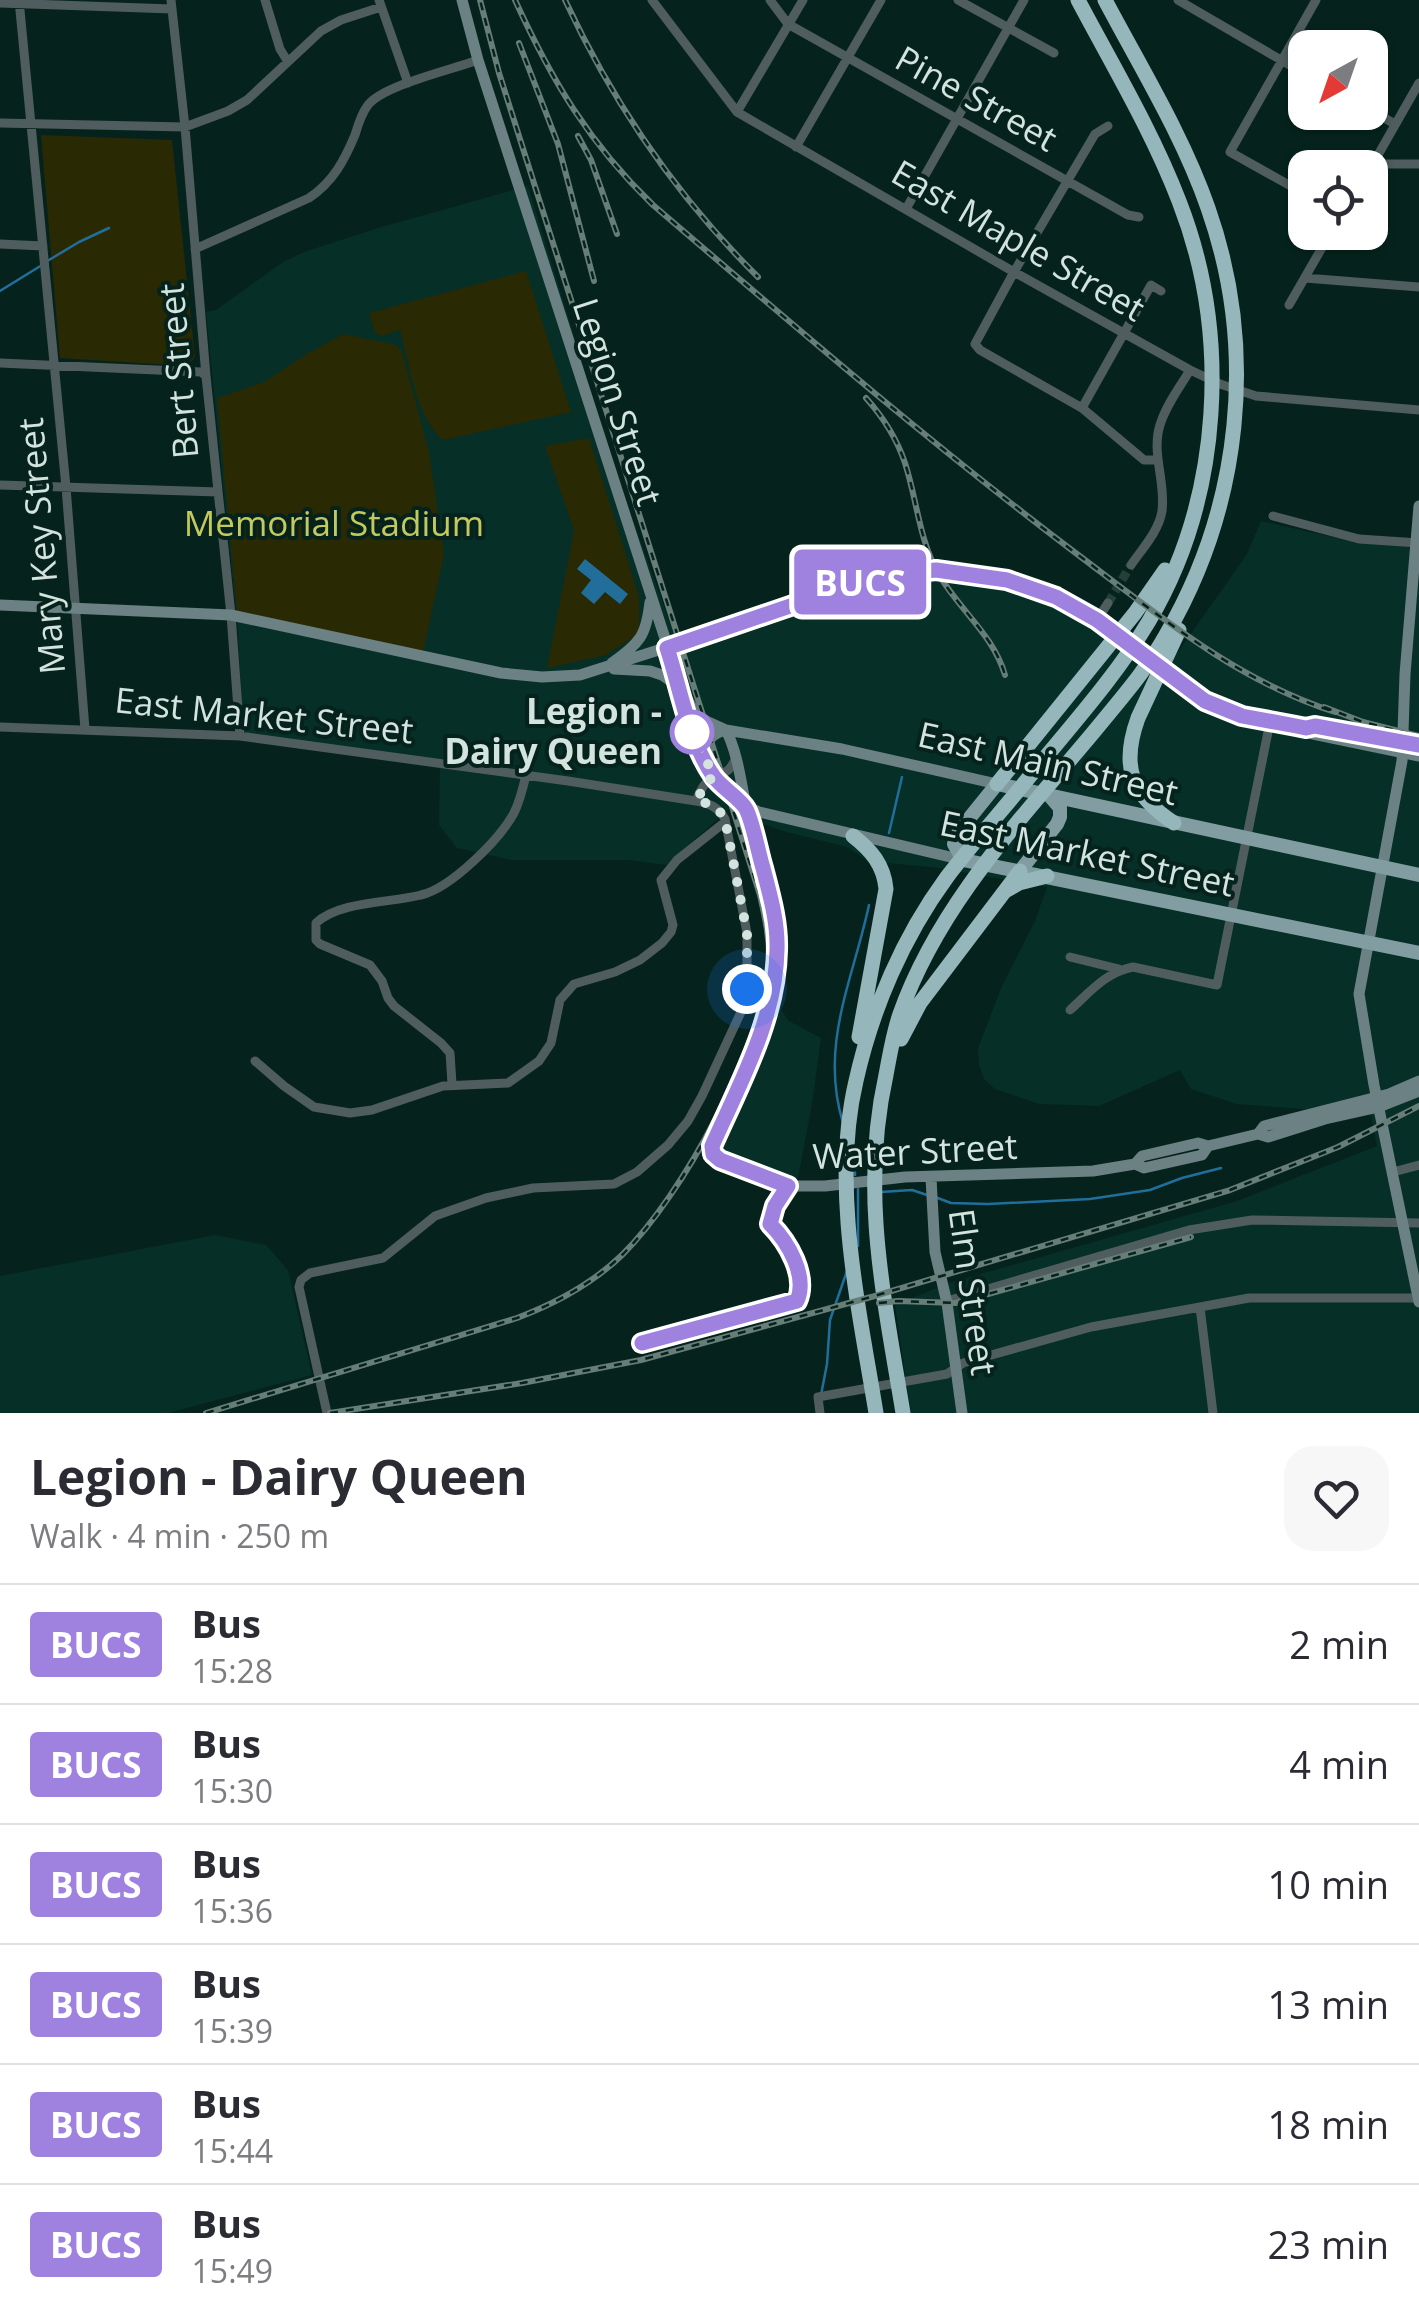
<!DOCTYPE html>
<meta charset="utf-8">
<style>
:root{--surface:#fff;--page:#f7f7f7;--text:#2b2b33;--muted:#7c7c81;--line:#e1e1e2}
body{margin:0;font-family:"Open Sans",sans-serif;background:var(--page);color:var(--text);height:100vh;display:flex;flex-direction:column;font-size:38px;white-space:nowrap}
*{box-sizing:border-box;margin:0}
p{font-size:32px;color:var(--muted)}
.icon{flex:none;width:55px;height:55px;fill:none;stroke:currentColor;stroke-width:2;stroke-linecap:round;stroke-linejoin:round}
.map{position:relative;height:1413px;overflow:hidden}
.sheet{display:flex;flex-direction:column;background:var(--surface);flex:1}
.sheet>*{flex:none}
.badge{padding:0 20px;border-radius:8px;font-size:35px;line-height:65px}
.needle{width:65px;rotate:220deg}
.controls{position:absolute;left:1288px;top:30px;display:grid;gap:20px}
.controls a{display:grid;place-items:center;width:100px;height:100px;border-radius:20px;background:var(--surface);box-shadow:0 2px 8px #0004;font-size:50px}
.you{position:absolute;width:50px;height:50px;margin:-25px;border:8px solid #fff;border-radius:50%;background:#1a73e8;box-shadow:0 0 0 15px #1a73e833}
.map>.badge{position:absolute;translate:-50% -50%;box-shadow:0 0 0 5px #fff}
.round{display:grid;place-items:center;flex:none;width:105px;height:105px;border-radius:30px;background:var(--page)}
.summary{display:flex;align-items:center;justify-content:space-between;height:170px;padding:0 30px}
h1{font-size:48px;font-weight:700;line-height:75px}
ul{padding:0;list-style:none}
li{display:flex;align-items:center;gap:30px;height:120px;padding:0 30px;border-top:2px solid var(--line)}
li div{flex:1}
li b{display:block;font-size:38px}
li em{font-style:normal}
li .badge{min-width:110px;font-weight:700;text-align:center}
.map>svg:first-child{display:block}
.built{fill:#062f27}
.green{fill:#292a04}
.water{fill:#226e9b}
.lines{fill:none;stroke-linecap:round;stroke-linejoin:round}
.stream{stroke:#226e9b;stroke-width:2.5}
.street-tunnel{stroke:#244039;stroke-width:9;stroke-dasharray:9 4.5;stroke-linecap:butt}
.street{stroke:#4f5d5f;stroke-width:9}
.secondary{stroke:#6b8184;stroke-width:11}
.primary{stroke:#819da1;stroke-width:14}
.highway{stroke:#95b6bb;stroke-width:15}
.rail-casing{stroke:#677e78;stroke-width:6}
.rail{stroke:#05231c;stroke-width:2.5;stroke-dasharray:8;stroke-linecap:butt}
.line-casing{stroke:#fff;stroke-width:22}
.line{stroke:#9f81df;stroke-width:15}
.walk{stroke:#d3e3de;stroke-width:10;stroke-dasharray:0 18}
.stop-dot{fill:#fff;stroke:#9f81df;stroke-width:5}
.labels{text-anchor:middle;stroke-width:8;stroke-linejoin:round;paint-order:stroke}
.street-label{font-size:35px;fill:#d3e3de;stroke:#05231c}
.park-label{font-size:35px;fill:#c3c95d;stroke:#05231c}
.stop-label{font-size:35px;font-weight:bold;fill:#d3e3de;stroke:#05231c;text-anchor:end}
</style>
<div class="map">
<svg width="1419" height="1413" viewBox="0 0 1419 1413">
<rect width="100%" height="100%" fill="#05231c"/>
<path class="built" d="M528,186l88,287 54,150 11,10 11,1 182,-60 79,-7 40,2 43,11 41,19 92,66 78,-111 14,-33 85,19 73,7v866h-508l-16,-108 54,-22 288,-82 140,-55 -9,-45 -42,10 -89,-7 -46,-15 -11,-19 -81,36 -60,-2 -44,-15 -11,-10 -5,-14 -1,-17 24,-62 33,-65 12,-34 -108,-19 -71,-7 -21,-14 -61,-15 -47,-16 -10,-7 -63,56 -38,-5h-117l-54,-12 -18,-23 1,-64 -195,-27 -3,-12 -4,-89 -32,-321 10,-2 67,-48 21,-10 74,-24z
M775,1001l14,20 32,17 -9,66 -14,74h-19l-52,-20 -8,-5 -2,-10z
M215,1235l51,10 22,25 24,105 -144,38h-168v-137z"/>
<path class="green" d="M41,135l131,5 23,217 -7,9 -128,-8z
M526,271l45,141 -128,28c-27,-22 -34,-77 -43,-110l-18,6 -7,-3 -6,-20z
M343,334l50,10 8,5 28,103 15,103 -21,97 -186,-40 -20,-214 47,-16 41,-27z
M589,438l50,159v29l-2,9 -31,20 -59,13 27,-138 -29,-84z"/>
<path class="water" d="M585,559l43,35 -8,10 -15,-12 -11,12 -13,-11 10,-13 -14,-11z"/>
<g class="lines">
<path class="stream" d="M49,260l30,-18 30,-14
M0,291l42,-26
M889,833l13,-56
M843,1123c-24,-78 10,-143 26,-218
M855,1172v3
M858,1189v57
M881,1192l31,-2 15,5
M935,1197l16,6 37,1 102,-5 60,-9 32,-12 39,-10
M821,1395l6,-31 3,-44 17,-49"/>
<path class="street-tunnel" d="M1108,603l23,-38"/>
<path class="street" d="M19,0l47,487 19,242
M171,0l14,127 21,249 25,239 9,121
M265,0l15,49 8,13
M379,0l29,83
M652,0l85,112 277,160 176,98 30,14 36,12 163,14
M770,0l18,24 340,191 11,2
M958,0l96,53
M1178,0l127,74
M0,3l172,6
M1370,110l25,14
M737,112l66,-112
M0,123l185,4 43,-16 19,-11 74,-69 20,-11 40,-13
M1108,126l-13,8 -81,138 -39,72 5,6 102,58 62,52h13
M796,147l85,-147
M1373,164h46
M1370,169l49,-86
M1305,194l-75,-42 86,-152
M906,209l118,-209
M0,244l43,2
M195,249l114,-51c24,-16 35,-37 46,-63 3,-10 6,-21 13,-30 16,-20 83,-35 110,-45
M1305,278l114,9
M1289,305l42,-73
M0,363l201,9 5,4
M1082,408l69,-123 10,6
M0,485l218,7
M1273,516l86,23 60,4
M1131,565c11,-16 28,-34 31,-54 4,-29 -11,-58 -2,-86 6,-20 20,-38 30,-55
M1097,620l11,-17
M0,727l240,9 328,45 128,20c13,2 22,6 29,18l22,114v56l-6,23 -39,84 -14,25 -20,24 -31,27 -23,12 -81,4 -47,10 -51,18 -52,42 -73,15 -9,7 -2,7 28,126
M696,801c3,-8 7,-17 14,-22 14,-9 17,-2 26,-21
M1070,957l49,12
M1070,1010c20,-18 36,-38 63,-43l84,18 53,-263
M255,1061l29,25 30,21 36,6 22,-3 71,-24 65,-3 31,-22 12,-18 9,-43 14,-16 41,-12 25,-12 22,-17 9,-11 2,-7 -12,-45 16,-20 48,-38
M452,1084l-2,-31 -9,-10 -47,-37 -6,-8 -6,-17 -12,-16 -50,-21 -4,-4v-17c24,-22 74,-20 105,-28 30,-7 78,-55 93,-82 6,-12 9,-25 12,-38
M1393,1172l26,-7
M947,1301l242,-71 63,-10 167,3
M1200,1307l13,106
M820,1413l-2,-16 129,-23 16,-11 128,-36 158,-29h170"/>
<path class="secondary" d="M462,0l16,60 203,628c3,47 33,105 78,124l204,48
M1419,506l-14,168 -3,87 -43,233 15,91 45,217
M0,605l231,10 270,58 41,4 38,-2 179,-57 119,-42 58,-7 71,11 44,15 46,25 93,72 19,11 32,13 65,12 9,-2 104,19
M612,663c28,-21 34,-26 38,-61
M614,669l36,2 12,4 19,13 14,25 11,8 20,9 116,19 155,35
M1306,728l7,6 106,22
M702,755c4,-14 10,-22 24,-25 14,28 15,59 23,89 12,42 28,85 28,129 1,64 -39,139 -64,198v8l7,6 68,26h37l80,-9 188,-6 42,-7 9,4 58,-13 6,-9
M1258,1134l6,-8 125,-32 30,-13
M1135,1164l7,-8 56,-13 10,3 50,-12 10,3 57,-18 54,-12 40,-16
M931,1178l4,74 12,51 15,110"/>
<path class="primary" d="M1020,871l37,-47 3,-7v-9l-11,-13
M1419,875l-422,-91 -38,47 -5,13 9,16 456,93"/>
<path class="highway" d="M997,784l138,-171 30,-43
M1174,823c-42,-28 -54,-55 -36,-105l41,-88
M853,836c18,14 31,29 33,53l-27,148
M1007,890l12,-7 28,-7
M901,1039l19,-36 100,-132
M876,1413c-17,-105 -45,-227 -20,-332 16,-72 47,-144 91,-204 25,-33 53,-64 79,-96 42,-52 89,-103 123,-160 73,-124 82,-287 30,-420 -27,-70 -66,-135 -101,-201
M903,1413c-19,-116 -43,-221 -17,-338 4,-21 7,-41 14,-61 38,-108 120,-194 192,-280 26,-32 54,-63 74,-99 75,-129 92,-285 42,-427 -25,-72 -67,-140 -103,-208"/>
<g class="rail-casing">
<path id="rail" d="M515,0c37,81 74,143 138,205 139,119 278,239 424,349 81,61 160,127 258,158
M565,0c48,103 112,197 193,277
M519,43l39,101 36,137
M578,136l13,24 26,74
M866,398c17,19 31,41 39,65 12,37 14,76 33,110 21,37 55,61 67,102
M1324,707l39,15 56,14
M879,1303l19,-2 58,2 235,-66
M206,1413l311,-95c37,-14 75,-34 105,-63 61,-60 140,-206 147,-292 1,-23 -4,-46 -9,-68l-261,-822 -19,-73
M330,1413l192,-30 119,-23 230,-63 359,-107 108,-43 81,-41"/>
</g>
<use href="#rail" class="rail"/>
</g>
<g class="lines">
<g class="line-casing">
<path id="line" d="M642,1343l155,-42c11,-25 -9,-59 -27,-77l5,-18 13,-20 -68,-26 -7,-6 -1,-8c27,-61 64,-127 65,-196 1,-28 -7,-55 -14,-82 -5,-16 -10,-46 -17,-59 -5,-10 -24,-21 -32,-32 -26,-37 -33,-87 -47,-129l211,-72 58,-6 71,10 49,17 41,23 108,81 37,15 54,10 10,2 9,-2 104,19"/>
</g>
<use href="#line" class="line"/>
<path class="walk" d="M692,732l22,44 -7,6 -11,19c13,2 22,6 29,18l22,114v56"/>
</g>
<circle class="stop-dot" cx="692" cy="732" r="20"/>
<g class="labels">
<g class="street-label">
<text transform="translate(976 99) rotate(29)" y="12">Pine Street</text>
<text transform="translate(1018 241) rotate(30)" y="12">East Maple Street</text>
<text transform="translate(179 371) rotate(-95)" y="12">Bert Street</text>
<text transform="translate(617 402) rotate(72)" y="12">Legion Street</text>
<text transform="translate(42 546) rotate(-95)" y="12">Mary Key Street</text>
<text transform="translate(264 716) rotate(6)" y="12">East Market Street</text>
<text transform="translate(1048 764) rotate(13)" y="12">East Main Street</text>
<text transform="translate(1087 854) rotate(12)" y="12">East Market Street</text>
<text transform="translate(915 1152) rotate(-3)" y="12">Water Street</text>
<text transform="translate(972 1292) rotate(82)" y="12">Elm Street</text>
</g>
<g class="park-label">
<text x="334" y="536">Memorial Stadium</text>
</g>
<g class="stop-label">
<text x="662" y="724">Legion -<tspan x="662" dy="40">Dairy Queen</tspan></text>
</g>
</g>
</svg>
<div class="controls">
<a><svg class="needle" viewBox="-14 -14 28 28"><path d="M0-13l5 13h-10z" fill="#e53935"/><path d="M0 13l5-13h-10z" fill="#7c7c81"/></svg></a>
<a><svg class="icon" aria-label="locate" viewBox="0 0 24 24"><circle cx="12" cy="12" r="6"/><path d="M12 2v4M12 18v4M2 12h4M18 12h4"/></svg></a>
</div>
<div class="you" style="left:747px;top:989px"></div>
<b class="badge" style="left:860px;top:582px;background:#9f81df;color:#fff">BUCS</b>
</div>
<section class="sheet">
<div class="summary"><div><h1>Legion - Dairy Queen</h1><p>Walk · 4 min · 250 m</p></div><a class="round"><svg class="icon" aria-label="heart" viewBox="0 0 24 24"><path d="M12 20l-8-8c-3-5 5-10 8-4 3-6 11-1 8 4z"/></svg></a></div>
<ul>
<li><span class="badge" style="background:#9f81df;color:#fff">BUCS</span><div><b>Bus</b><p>15:28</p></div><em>2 min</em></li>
<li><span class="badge" style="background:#9f81df;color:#fff">BUCS</span><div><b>Bus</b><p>15:30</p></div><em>4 min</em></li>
<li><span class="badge" style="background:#9f81df;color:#fff">BUCS</span><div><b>Bus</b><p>15:36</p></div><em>10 min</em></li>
<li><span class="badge" style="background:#9f81df;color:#fff">BUCS</span><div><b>Bus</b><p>15:39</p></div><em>13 min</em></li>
<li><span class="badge" style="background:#9f81df;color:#fff">BUCS</span><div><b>Bus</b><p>15:44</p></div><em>18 min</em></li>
<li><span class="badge" style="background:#9f81df;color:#fff">BUCS</span><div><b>Bus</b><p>15:49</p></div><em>23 min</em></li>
</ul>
</section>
